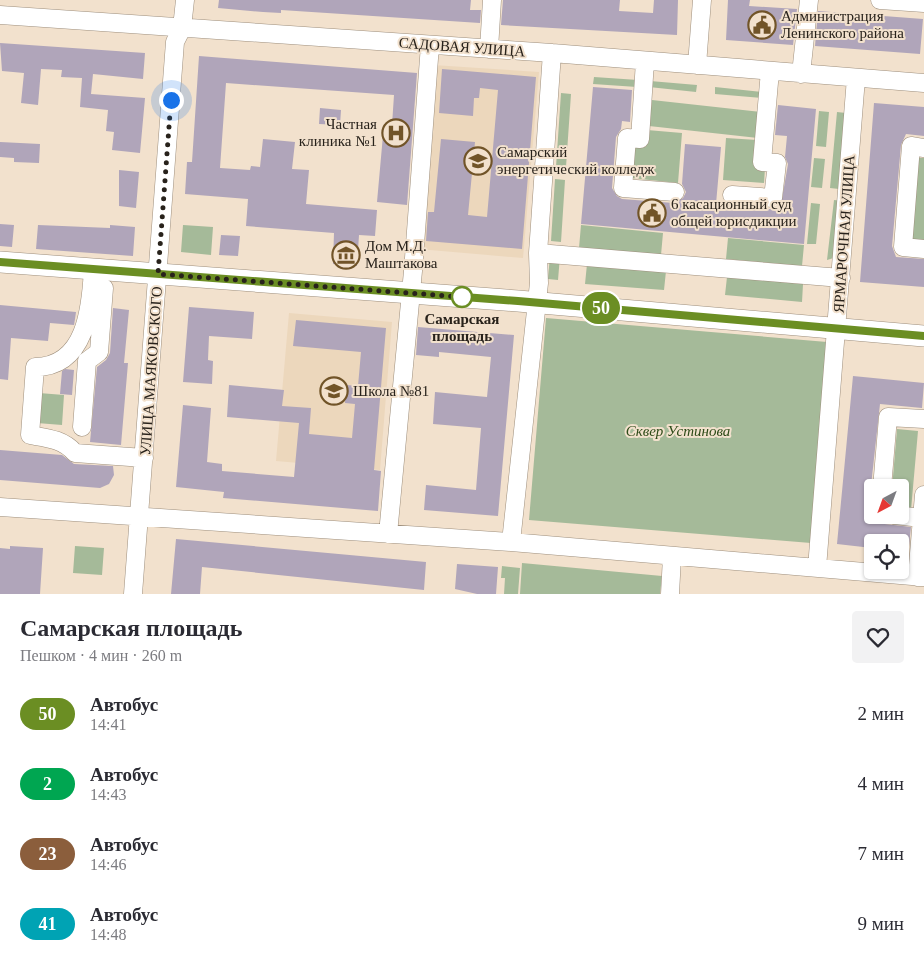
<!DOCTYPE html>
<html lang="ru">
<meta charset="utf-8">
<style>
:root{--surface:#fff;--page:#f2f2f3;--text:#2b2b33;--muted:#7c7c81}
body{margin:0;font-family:"Times New Roman",serif;background:var(--page);color:var(--text);height:100vh;display:flex;flex-direction:column;font-size:19px;white-space:nowrap}
*{box-sizing:border-box;margin:0}
p{font-size:16px;color:var(--muted)}
.icon{flex:none;width:28px;height:28px;fill:none;stroke:currentColor;stroke-width:2;stroke-linecap:round;stroke-linejoin:round}
.map{position:relative;height:594px;overflow:hidden}
.sheet{display:flex;flex-direction:column;background:var(--surface);flex:1}
.sheet>*{flex:none}
.badge{padding:0 10px;border-radius:16px;font-size:18px;line-height:32px}
.needle{width:32px;rotate:221deg}
.fabs{position:absolute;left:864px;top:479px;display:grid;gap:10px}
.fabs a{display:grid;place-items:center;width:45px;height:45px;border-radius:5px;background:var(--surface);box-shadow:0 1px 4px #0004;font-size:25px}
.you{position:absolute;width:25px;height:25px;margin:-12px;border:4px solid #fff;border-radius:50%;background:#1a73e8;box-shadow:0 0 0 8px #1a73e833}
.map>.badge{position:absolute;translate:-50% -50%;box-shadow:0 0 0 2px #fff}
.round{display:grid;place-items:center;flex:none;width:52px;height:52px;border-radius:5px;background:var(--page)}
.headline{display:flex;align-items:center;justify-content:space-between;height:85px;padding:0 20px}
h1{font-size:24px;font-weight:700;line-height:38px}
ul{padding:0;list-style:none}
li{display:flex;align-items:center;gap:15px;height:70px;padding:0 20px}
li div{flex:1}
li b{display:block;font-size:19px}
li em{font-style:normal}
li .badge{min-width:55px;font-weight:700;text-align:center}
.map>svg:first-child{display:block}
.built{fill:#ecd7bc}
.green{fill:#a5ba99}
.building{fill:#b0a5ba}
.lines{fill:none;stroke-linecap:round;stroke-linejoin:round}
.minor-casing{stroke:#9e8f7d;stroke-width:19}
.major-casing{stroke:#9e8f7d;stroke-width:22}
.minor{stroke:#fff;stroke-width:18}
.major{stroke:#fff;stroke-width:21}
.line-casing{stroke:#fff;stroke-width:11}
.line{stroke:#6b8e23;stroke-width:8}
.walk{stroke:#28221b;stroke-width:5;stroke-dasharray:0 9}
.stop-dot{fill:#fff;stroke:#6b8e23;stroke-width:2.5}
.labels{text-anchor:middle;stroke-width:4;stroke-linejoin:round;paint-order:stroke}
.poi-label{font-size:15px;fill:#28221b;stroke:#f2e1cd;text-anchor:start}
.street-label{font-size:15px;fill:#28221b;stroke:#f2e1cd}
.stop-label{font-size:15px;font-weight:bold;fill:#28221b;stroke:#f2e1cd}
.park-label{font-size:15px;font-style:italic;fill:#2e4b18;stroke:#f2e1cd}
</style>
<div class="map">
<svg width="924" height="594" viewBox="0 0 924 594">
<rect width="100%" height="100%" fill="#f2e1cd"/>
<path class="built" d="M433,65l106,7 -16,186 -105,-9z
M289,313l103,9 -12,148 -104,-9z"/>
<path class="green" d="M594,77l44,3 -1,7 -44,-3z
M650,81l47,4 -1,7 -47,-5z
M715,87l47,5v6l-47,-4z
M561,93l10,1 -5,73h-10z
M652,100l109,12 -3,26 -109,-12z
M819,111l10,1 -3,35 -10,-1z
M837,112l9,1 -7,76 -9,-1z
M647,130l35,3 -4,50 -47,-5 3,-32 12,1z
M726,138l31,2 -3,27 11,1 -1,15 -41,-3z
M814,158l11,1 -3,29 -11,-1z
M916,158h8v82l-14,-1z
M555,179l10,1 -4,62 -10,-1z
M834,200l9,1 -6,56 -10,3z
M811,203l9,1 -4,40h-9z
M183,225l30,2 -2,28 -30,-3z
M581,225l82,8 -2,22 -82,-7z
M728,238l76,7 -2,21 -76,-7z
M550,255l10,1 -2,24 -10,-1z
M587,264l79,7 -2,19 -79,-6z
M727,277l76,7 -1,18 -77,-7z
M546,318l281,24 -16,201 -282,-23z
M39,393l25,2 -2,30 -25,-2z
M897,429l21,2 -7,79h-11v-22h-8z
M75,546l29,2 -2,27 -29,-2z
M522,563l140,13 -2,18h-140z
M502,566l18,2 -2,26h-14l1,-16h-4z"/>
<path class="building" d="M219,0h252l-1,10h11l-1,13 -199,-13v3l-18,-1 -45,-4z
M503,0h117l-1,11 34,2 1,-13h24l-1,35 -176,-10z
M728,0h22l-1,6 48,3 -4,36 -67,-5z
M818,11l105,8 -3,35 -105,-8z
M0,43l145,10 -2,26 -50,-5 -2,20 54,4 -5,55 -28,-3 2,-18 -8,-1 2,-21 -28,-3 2,-29 -21,-1 1,-7 -21,-1 -3,36 -17,-2 3,-30 -22,-2z
M199,56l218,17 -10,132 -30,-3 7,-78 8,1 2,-30 -168,-12 -6,85 30,2 1,-4 9,1 3,-28 32,3 -3,27 17,1 -3,34 71,6 -2,26 -16,-1 -2,31 -24,-2 1,-31 -88,-7 2,-27 -63,-5 2,-32h5z
M442,69l94,8 -14,172 -96,-8 2,-29h6l7,-73 34,3 -7,73 19,2 11,-127 -18,-2 -1,10h-5l-1,18 -34,-3z
M593,87l39,3 -2,32 -8,-1 -1,8 -5,8 -4,51 5,8 5,3 52,4 9,-5 3,-6 -4,-8 3,-40 36,3 -5,57 64,6 8,-46 -3,-7 2,-21 -12,-1 3,-30 38,4 -12,135 -223,-20z
M874,103l50,4v29l-18,-2 -5,11 -9,101 4,11 28,2v28l-64,-5z
M320,108l21,2 -1,15 -21,-1z
M0,142l40,2 -1,19 -25,-1v-4l-14,-1z
M119,170l20,2 -3,36 -17,-2z
M0,224l14,1 -2,22 -12,-1z
M38,225l72,3v-3l25,2 -2,29 -97,-7z
M221,235l19,1 -2,20 -19,-1z
M0,305l76,7 -1,7 -1,6 -24,-2 -2,18 -37,-3 -3,42 -8,-1z
M189,307l65,5 -2,27 -43,-3 -1,24 5,1 -1,23 -29,-2z
M113,308l16,2 -5,53h4l-7,82 -31,-3 7,-75 9,-7 4,-7z
M296,320l90,8 -12,142 7,1 -3,40 -155,-13 1,-6 -48,-5 7,-82 28,3 -4,54 15,2v7l72,6 5,-54 -72,-6 2,-32 55,5 -2,16 29,2 -2,26 43,4 3,-34 -10,-1 1,-18 12,1 3,-34 -68,-6z
M418,327l96,8 -16,181 -74,-6 2,-25 50,5 5,-62 -48,-4 2,-32 52,5 4,-40 -52,-5v5l-23,-2z
M65,369l9,1 -2,25 -12,-1 2,-23z
M853,376l71,7 -2,25 -42,-4 -13,118 44,5 -4,38 -7,-1v-22h-28v6l-35,-4z
M0,450l62,5 12,9 39,2 1,9 -5,9 -9,4 -100,-8z
M176,539l250,23 -2,28 -222,-23 -2,27h-29z
M10,546l33,2 -3,46h-40v-46l10,1z
M457,564l41,3 -2,27h-19l-22,-5z"/>
<g class="lines">
<g class="minor-casing">
<path id="minor" d="M880,0l44,3
M0,15l552,38 372,30
M489,49l3,-49
M645,61l-5,78 -13,-1 -4,50 52,4
M697,65l5,-65
M801,74l8,-74
M924,148l-13,-2 -8,101 21,2
M732,195l41,3 4,-35 -15,-1 8,-91
M538,253l303,25
M93,269c-2,39 -7,98 -58,98l-5,68c17,3 33,4 45,18l69,5
M82,427l5,-66 12,-9 5,-64
M882,488l6,-71 36,2
M0,507l511,35 413,35
M894,515l28,3
M388,534l25,-263 17,-226
M511,542l28,-259 -1,-30 14,-200
M817,568l39,-490
M917,577l7,-82
M133,594l42,-552 7,-14 3,-28
M670,594l2,-37"/>
</g>
<g class="major-casing">
<path id="major" d="M0,262l518,39 406,35"/>
</g>
<use href="#minor" class="minor"/>
<use href="#major" class="major"/>
</g>
<g class="lines">
<g class="line-casing">
<path id="line" d="M0,262l518,39 406,35"/>
</g>
<use href="#line" class="line"/>
<path class="walk" d="M171,100l-13,174 304,23"/>
</g>
<defs>
<g id="civic-ring" transform="scale(1.4375)"><circle r="9.5" fill="#f2e1cd" stroke="#715428" stroke-width="1.5"/><path d="M-.6-6.5H3V-4.5H.6V-3L4-1V1h2V6H-6V1h2V-1L-.6-3ZM-1.2 2.5V6h2.4V2.5Z" fill="#715428"/></g>
<g id="hospital-ring" transform="scale(1.4375)"><circle r="9.5" fill="#f2e1cd" stroke="#715428" stroke-width="1.5"/><path d="M-5-5h3v3.5h4V-5h3V5h-3V1.5h-4V5h-3Z" fill="#715428"/></g>
<g id="university-ring" transform="scale(1.4375)"><circle r="9.5" fill="#f2e1cd" stroke="#715428" stroke-width="1.5"/><path d="M0-5L7-2L0 1L-7-2ZM-4 1L0 2.5L4 1V4Q0 6-4 4Z" fill="#715428"/></g>
<g id="museum-ring" transform="scale(1.4375)"><circle r="9.5" fill="#f2e1cd" stroke="#715428" stroke-width="1.5"/><path d="M0-6L6-3V-2H-6V-3ZM-5-1h2V3h-2ZM-1-1h2V3h-2ZM3-1h2V3H3ZM-6 4H6V6H-6Z" fill="#715428"/></g>
<g id="school-ring" transform="scale(1.4375)"><circle r="9.5" fill="#f2e1cd" stroke="#715428" stroke-width="1.5"/><path d="M0-5L7-2L0 1L-7-2ZM-4 1L0 2.5L4 1V4Q0 6-4 4Z" fill="#715428"/></g>
</defs>
<g fill-rule="evenodd">
<use href="#civic-ring" x="762" y="25"/>
<use href="#hospital-ring" x="396" y="133"/>
<use href="#university-ring" x="478" y="161"/>
<use href="#civic-ring" x="652" y="213"/>
<use href="#museum-ring" x="346" y="255"/>
<use href="#school-ring" x="334" y="391"/>
</g>
<circle class="stop-dot" cx="462" cy="297" r="10"/>
<g class="labels">
<g class="poi-label">
<text x="781" y="21">Администрация<tspan x="781" dy="17">Ленинского района</tspan></text>
<text x="377" y="129" text-anchor="end">Частная<tspan x="377" dy="17">клиника №1</tspan></text>
<text x="497" y="157">Самарский<tspan x="497" dy="17">энергетический колледж</tspan></text>
<text x="671" y="209">6 касационный суд<tspan x="671" dy="17">общей юрисдикции</tspan></text>
<text x="365" y="251">Дом М.Д.<tspan x="365" dy="17">Маштакова</tspan></text>
<text x="353" y="396">Школа №81</text>
</g>
<g class="street-label">
<text transform="translate(462 47) rotate(4)" y="5">САДОВАЯ УЛИЦА</text>
<text transform="translate(844 234) rotate(-86)" y="5">ЯРМАРОЧНАЯ УЛИЦА</text>
<text transform="translate(151 371) rotate(-86)" y="5">УЛИЦА МАЯКОВСКОГО</text>
</g>
<g class="stop-label">
<text x="462" y="324">Самарская<tspan x="462" dy="17">площадь</tspan></text>
</g>
<g class="park-label">
<text x="678" y="436">Сквер Устинова</text>
</g>
</g>
</svg>
<div class="fabs">
<a><svg class="needle" viewBox="-14 -14 28 28"><path d="M0-13l5 13h-10z" fill="#e53935"/><path d="M0 13l5-13h-10z" fill="#7c7c81"/></svg></a>
<a><svg class="icon" aria-label="locate" viewBox="0 0 24 24"><circle cx="12" cy="12" r="6"/><path d="M12 2v4M12 18v4M2 12h4M18 12h4"/></svg></a>
</div>
<div class="you" style="left:171px;top:100px"></div>
<b class="badge" style="left:601px;top:308px;background:#6b8e23;color:#fff">50</b>
</div>
<section class="sheet">
<div class="headline"><div><h1>Самарская площадь</h1><p>Пешком · 4 мин · 260 m</p></div><a class="round"><svg class="icon" aria-label="heart" viewBox="0 0 24 24"><path d="M12 20l-8-8c-3-5 5-10 8-4 3-6 11-1 8 4z"/></svg></a></div>
<ul>
<li><span class="badge" style="background:#6b8e23;color:#fff">50</span><div><b>Автобус</b><p>14:41</p></div><em>2 мин</em></li>
<li><span class="badge" style="background:#00a651;color:#fff">2</span><div><b>Автобус</b><p>14:43</p></div><em>4 мин</em></li>
<li><span class="badge" style="background:#8b5e3c;color:#fff">23</span><div><b>Автобус</b><p>14:46</p></div><em>7 мин</em></li>
<li><span class="badge" style="background:#00a3b4;color:#fff">41</span><div><b>Автобус</b><p>14:48</p></div><em>9 мин</em></li>
</ul>
</section>
